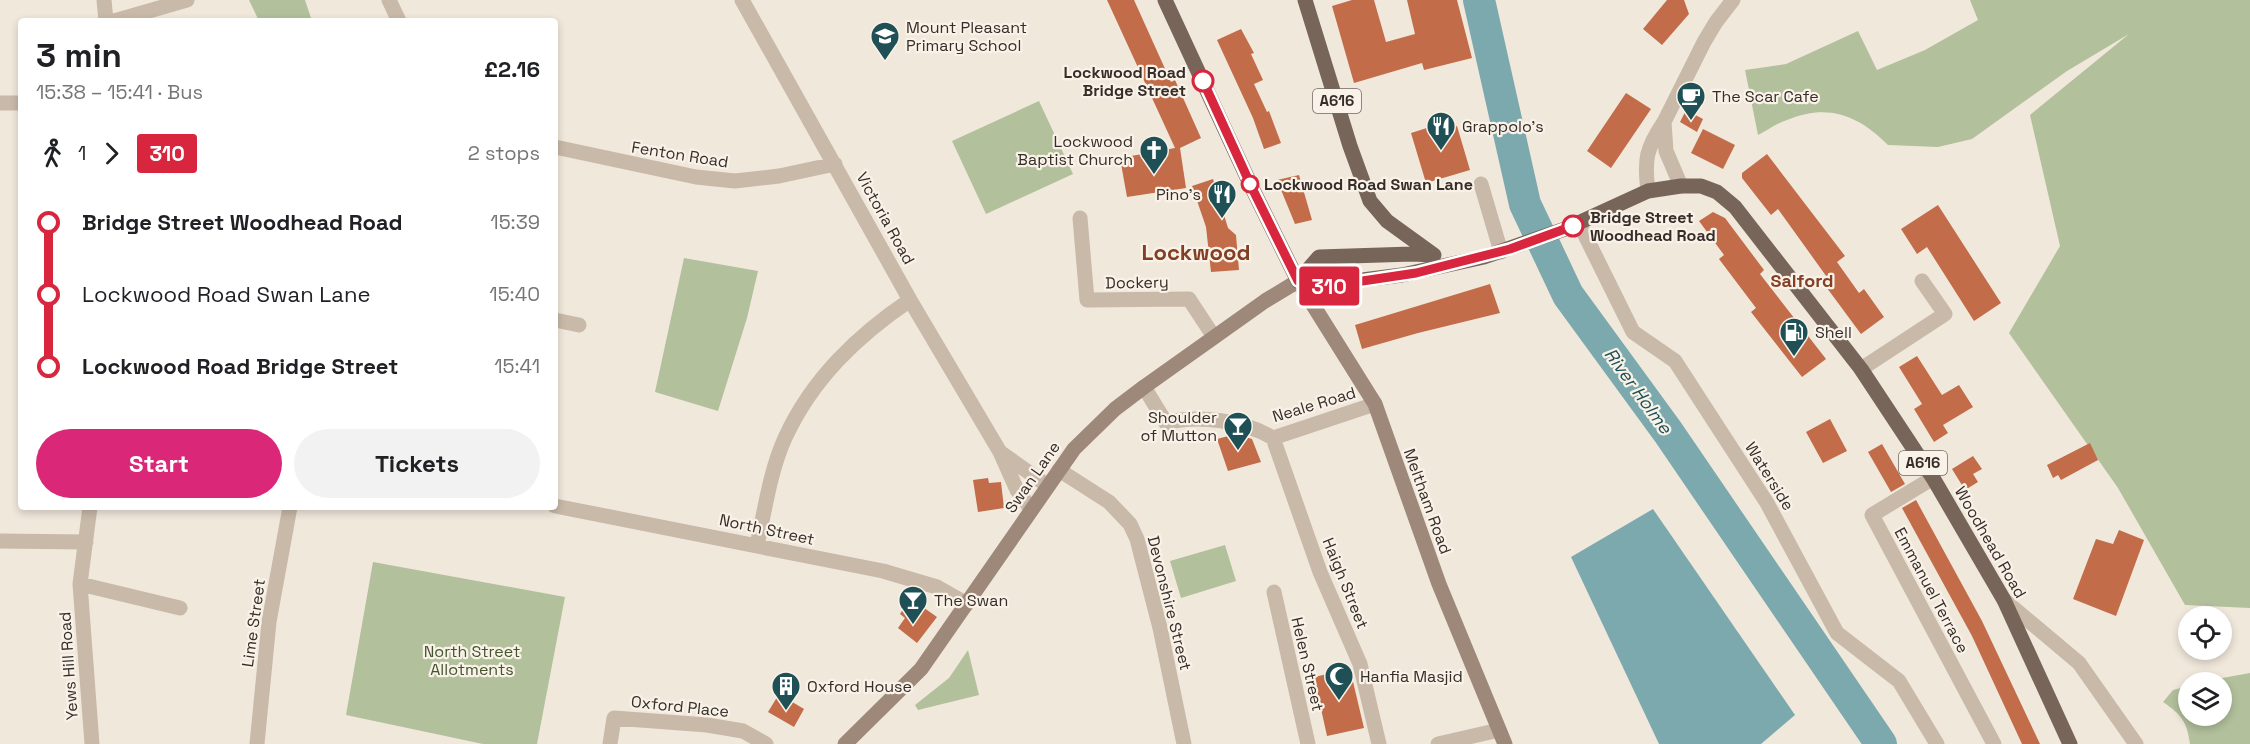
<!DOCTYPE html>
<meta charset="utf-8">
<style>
:root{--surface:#fff;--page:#f2f2f2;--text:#202124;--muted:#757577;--accent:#db2777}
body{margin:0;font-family:"Space Grotesk",sans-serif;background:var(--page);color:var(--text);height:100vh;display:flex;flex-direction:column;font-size:22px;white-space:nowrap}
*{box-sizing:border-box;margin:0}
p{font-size:20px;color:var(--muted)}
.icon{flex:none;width:33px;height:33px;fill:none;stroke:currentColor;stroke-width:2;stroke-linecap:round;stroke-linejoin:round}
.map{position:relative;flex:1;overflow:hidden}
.side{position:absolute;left:18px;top:18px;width:540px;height:492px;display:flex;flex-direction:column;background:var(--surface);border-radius:6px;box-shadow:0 3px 9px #0003}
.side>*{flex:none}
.badge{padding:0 12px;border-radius:4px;font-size:21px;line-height:39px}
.controls{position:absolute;left:2178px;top:606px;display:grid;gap:12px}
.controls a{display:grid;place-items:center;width:54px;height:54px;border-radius:50%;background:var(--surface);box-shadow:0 3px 9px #0003;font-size:30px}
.map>.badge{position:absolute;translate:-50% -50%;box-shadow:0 0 0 3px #fff}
.legs{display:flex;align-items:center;gap:9px;height:66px;padding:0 18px;font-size:20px}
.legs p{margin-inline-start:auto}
.head{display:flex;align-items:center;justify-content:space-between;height:102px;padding:0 18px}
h1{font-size:33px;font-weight:600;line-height:45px}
.action{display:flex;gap:12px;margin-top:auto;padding:12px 18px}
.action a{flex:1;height:69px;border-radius:36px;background:var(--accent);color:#fff;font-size:24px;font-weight:600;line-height:69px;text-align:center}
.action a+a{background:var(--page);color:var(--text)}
ul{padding:0 18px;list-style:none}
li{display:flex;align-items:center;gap:21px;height:72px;font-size:22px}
li i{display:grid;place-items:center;width:9px;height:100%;margin:0 8px;background:currentColor}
li i::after{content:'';width:15px;height:15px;margin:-8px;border:4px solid;border-radius:50%;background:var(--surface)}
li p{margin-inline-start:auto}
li:first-child i{background:linear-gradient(#0000 50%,currentColor 0)}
li:last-child i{background:linear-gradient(currentColor 50%,#0000 0)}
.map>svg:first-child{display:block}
.green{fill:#b2c09c}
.water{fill:#7ca9ae}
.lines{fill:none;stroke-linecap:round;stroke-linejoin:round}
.river{stroke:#7ca9ae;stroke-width:32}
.building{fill:#c26c49}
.street{stroke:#c9b9a8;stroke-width:15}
.secondary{stroke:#9d887a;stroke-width:15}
.primary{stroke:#78655a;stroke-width:15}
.line-1-casing{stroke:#fff;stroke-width:14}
.line-1{stroke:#d7263d;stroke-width:9}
.stop-1-dot{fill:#fff;stroke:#d7263d;stroke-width:3}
.labels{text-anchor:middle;stroke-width:4.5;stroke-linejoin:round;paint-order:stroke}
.shield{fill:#f9f2e8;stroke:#706862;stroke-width:1.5}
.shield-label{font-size:15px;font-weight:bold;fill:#362d28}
.poi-label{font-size:16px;fill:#362d28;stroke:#f9f2e8;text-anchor:start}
.stop-label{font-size:16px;font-weight:bold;fill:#362d28;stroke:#f9f2e8;text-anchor:start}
.street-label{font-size:16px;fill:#362d28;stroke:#f9f2e8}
.park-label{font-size:16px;fill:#44542d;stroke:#f9f2e8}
.neighbourhood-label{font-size:18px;font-weight:bold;fill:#833e23;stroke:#f9f2e8}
.water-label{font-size:18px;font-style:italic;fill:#1f5056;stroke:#f9f2e8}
.district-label{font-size:22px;font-weight:bold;fill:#833e23;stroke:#f9f2e8}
</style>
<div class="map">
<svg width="2250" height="744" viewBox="0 0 2250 744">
<rect width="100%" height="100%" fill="#f1e8dc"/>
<path class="green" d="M249,0h56l7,21h-53z
M1970,0h280v608l-65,-3 -67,-117 -109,-155 51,-87 -30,-131 99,-81 -62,37 -95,68 -34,8 -50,-2c-30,-30 -60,-42 -101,-25 -10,3 -19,10 -29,15l-13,-65 41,-6 72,-33 19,39 48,-20 53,-30z
M1039,101l34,73 -87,40 -34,-73z
M684,258l74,13 -11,47 -29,93 -63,-19z
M1225,545l11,36 -55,17 -11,-37z
M373,562l192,35 -28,147h-54l-137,-29z
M968,650l11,45 -61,15 -3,-5 34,-27z
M2250,673v71h-60c-3,-22 -8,-29 -27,-42l10,-12 15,-4v30h34v-34h-22z"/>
<path class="water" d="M1653,509l142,206 -34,29h-102l-88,-187z"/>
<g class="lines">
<path class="river" d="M1479,0l46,204 43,91 100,137 213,312"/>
</g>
<path class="building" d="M1107,0h27l37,82 4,-2 26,58 -21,10 6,40 -59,9 -7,-39 55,-10z
M1352,0h22l12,42 29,-8 -8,-34h50l15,58 -48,12 -2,-7 -68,20 -22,-77z
M1667,0h17l5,14 -27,31 -19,-16z
M1241,29l13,24 -3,1 12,26 -9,4 13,28 2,-1 12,32 -17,6 -11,-31 -36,-78z
M1626,93l25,16 -40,59 -24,-17z
M1686,110l17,9 -6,13 -17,-10z
M1457,126l13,44 -44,13 -15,-50 19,-6 2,7z
M1703,129l32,16 -12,24 -32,-16z
M1767,154l78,102 -8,6 22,31 5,-4 20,28 -23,17 -37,-50 5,-4 -51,-71 -7,6 -29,-37v-5z
M1299,175l13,45 -17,4 -18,-44z
M1213,179l15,49 8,7 3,35 -28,2 -5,-45 -14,-41z
M1938,205l63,98 -27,18 -47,-74 -10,7 -16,-25z
M1713,212l12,6 39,52 -4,4 66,85 -24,18 -51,-65 5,-4 -37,-49 5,-4 -25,-34z
M1490,284l10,29 -82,20 -56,16 -7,-24z
M1917,356l25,39 17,-10 14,22 -30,18 5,8 -14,9 -20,-33 8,-5 -23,-37z
M1830,419l17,32 -24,12 -17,-31z
M1236,434l16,5 9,23 -33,9 -11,-32z
M2090,443l8,17 -37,20 -3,-5 -5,3 -6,-13z
M1882,444l23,40 -14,8 -23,-40z
M1973,456l9,13 -9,5 5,8 -13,8 -13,-21z
M988,478l1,5 12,-1 3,26 -26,4 -5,-32z
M1916,500l66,121 58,123h-18l-50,-108 -70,-128z
M2119,530l25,10 -28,76 -43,-17 23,-60 17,5z
M910,598l27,19 -20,26 -19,-15 7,-10 -5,-4z
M1350,669l14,59 -37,8 -13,-59z
M779,694l25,15 -10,18 -26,-15z"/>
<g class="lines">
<path class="street" d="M104,0l2,21
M389,0l10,21
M742,0l168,300 90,152 17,38 14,19
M114,21l73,-21
M0,103h21
M555,147l141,30 39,4 44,-5 56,-12
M1481,184l20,68
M1681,186l-15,-35 -2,-29 40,-80 12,-20 17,-22
M1648,191c-4,-32 -2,-42 16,-69
M1080,218l7,82 102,-1 25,38
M1579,223l54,109 42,29 92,142 70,130 62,48 38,63
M555,320l24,5
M1861,369l84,-55 -23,-33
M1144,387l22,36c31,-9 80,-2 107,15
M1273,438l47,134 40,92 19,80
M1273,438l102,-34
M1000,452l48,34
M1059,470l50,32 21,22 7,15 23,89 24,116
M1933,478l-61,37 122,229
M555,506l328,65 54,16 30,17
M90,507l-10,77 12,160
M0,541l86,1
M757,545c8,-35 13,-74 28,-107 27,-59 72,-102 125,-138
M80,584l100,24
M1274,592l34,152
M2004,600l75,63 57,81
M257,744l12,-122 21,-115
M610,744l4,-26 93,7 36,6 23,13
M1438,744l61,-14"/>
<path class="secondary" d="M845,744l76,-75 153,-220 41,-40 29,-22 121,-86 33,-20 77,123 64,180 66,160"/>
<path class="primary" d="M1165,0l88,190 45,91
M1305,0l45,146 20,55 17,20 47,34
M1298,281l24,6 32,-6 48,-6 82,-18 81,-28 83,-38 33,-5h20l16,6 18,15 126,162 72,109 71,122 66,144
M1298,281l21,-24 93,-3 22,1"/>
</g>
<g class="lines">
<g class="line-1-casing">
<path id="line-1" d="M1203,81l50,109 45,91 24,6 94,-14 94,-24 63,-23"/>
</g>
<use href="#line-1" class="line-1"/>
</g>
<defs>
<g id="school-pin" transform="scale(1.5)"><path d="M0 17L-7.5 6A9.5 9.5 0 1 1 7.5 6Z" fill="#1f5056" stroke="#f9f2e8"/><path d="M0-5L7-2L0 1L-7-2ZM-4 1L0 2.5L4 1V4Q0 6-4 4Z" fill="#fff"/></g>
<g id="cafe-pin" transform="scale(1.5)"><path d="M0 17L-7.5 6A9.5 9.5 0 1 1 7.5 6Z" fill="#1f5056" stroke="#f9f2e8"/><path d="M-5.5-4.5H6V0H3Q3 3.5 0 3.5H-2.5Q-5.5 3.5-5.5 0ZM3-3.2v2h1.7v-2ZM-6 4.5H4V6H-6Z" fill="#fff"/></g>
<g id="restaurant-pin" transform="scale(1.5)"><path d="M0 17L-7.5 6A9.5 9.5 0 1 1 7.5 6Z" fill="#1f5056" stroke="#f9f2e8"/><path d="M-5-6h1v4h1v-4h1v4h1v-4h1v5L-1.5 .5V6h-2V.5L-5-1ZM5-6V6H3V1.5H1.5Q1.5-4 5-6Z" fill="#fff"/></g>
<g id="church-pin" transform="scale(1.5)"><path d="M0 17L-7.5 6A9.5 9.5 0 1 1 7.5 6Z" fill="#1f5056" stroke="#f9f2e8"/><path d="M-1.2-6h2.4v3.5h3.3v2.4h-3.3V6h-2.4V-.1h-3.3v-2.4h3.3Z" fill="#fff"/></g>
<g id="fuel-pin" transform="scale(1.5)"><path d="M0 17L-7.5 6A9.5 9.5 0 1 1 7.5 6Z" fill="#1f5056" stroke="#f9f2e8"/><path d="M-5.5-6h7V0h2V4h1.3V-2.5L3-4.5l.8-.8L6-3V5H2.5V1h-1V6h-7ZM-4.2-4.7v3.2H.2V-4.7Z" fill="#fff"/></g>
<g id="bar-pin" transform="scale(1.5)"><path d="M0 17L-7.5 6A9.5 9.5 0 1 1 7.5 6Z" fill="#1f5056" stroke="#f9f2e8"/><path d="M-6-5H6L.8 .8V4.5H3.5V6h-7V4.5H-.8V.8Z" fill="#fff"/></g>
<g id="mosque-pin" transform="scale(1.5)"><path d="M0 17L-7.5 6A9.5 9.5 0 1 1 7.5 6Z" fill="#1f5056" stroke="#f9f2e8"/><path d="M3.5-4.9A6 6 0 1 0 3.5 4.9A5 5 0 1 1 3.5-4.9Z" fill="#fff"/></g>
<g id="building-pin" transform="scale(1.5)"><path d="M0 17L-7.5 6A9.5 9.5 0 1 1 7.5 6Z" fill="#1f5056" stroke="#f9f2e8"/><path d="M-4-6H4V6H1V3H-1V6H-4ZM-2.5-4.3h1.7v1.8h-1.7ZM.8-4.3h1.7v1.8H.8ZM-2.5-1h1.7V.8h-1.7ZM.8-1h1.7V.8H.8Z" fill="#fff"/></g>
</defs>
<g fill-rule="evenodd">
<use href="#school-pin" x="885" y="36"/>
<use href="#cafe-pin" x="1691" y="96"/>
<use href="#restaurant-pin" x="1441" y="126"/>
<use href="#church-pin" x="1154" y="150"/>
<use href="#restaurant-pin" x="1222" y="194"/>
<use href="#fuel-pin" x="1794" y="332"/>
<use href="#bar-pin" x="1238" y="426"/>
<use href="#bar-pin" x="913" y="600"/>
<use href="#mosque-pin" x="1339" y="676"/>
<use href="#building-pin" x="786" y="686"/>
</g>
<g class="stop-1-dot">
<circle cx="1203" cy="81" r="10"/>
<circle cx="1250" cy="184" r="8"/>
<circle cx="1573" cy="226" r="10"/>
</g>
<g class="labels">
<g class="shield">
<rect x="1313" y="89" width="48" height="24" rx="4.5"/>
<rect x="1899" y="451" width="48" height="24" rx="4.5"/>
</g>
<g class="shield-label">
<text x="1337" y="106">A616</text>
<text x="1923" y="468">A616</text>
</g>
<g class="poi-label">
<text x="906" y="33">Mount Pleasant<tspan x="906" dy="18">Primary School</tspan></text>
<text x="1712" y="102">The Scar Cafe</text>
<text x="1462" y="132">Grappolo's</text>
<text x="1133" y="147" text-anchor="end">Lockwood<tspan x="1133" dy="18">Baptist Church</tspan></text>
<text x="1201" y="200" text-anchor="end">Pino's</text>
<text x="1815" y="338">Shell</text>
<text x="1217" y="423" text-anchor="end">Shoulder<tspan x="1217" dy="18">of Mutton</tspan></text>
<text x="934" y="606">The Swan</text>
<text x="1360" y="682">Hanfia Masjid</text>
<text x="807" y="692">Oxford House</text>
</g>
<g class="stop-label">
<text x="1186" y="78" text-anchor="end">Lockwood Road<tspan x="1186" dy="18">Bridge Street</tspan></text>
<text x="1264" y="190">Lockwood Road Swan Lane</text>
<text x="1590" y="223">Bridge Street<tspan x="1590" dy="18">Woodhead Road</tspan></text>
</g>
<g class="street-label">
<text transform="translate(680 154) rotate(9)" y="6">Fenton Road</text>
<text transform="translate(886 218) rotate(61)" y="6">Victoria Road</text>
<text transform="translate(1137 282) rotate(-1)" y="6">Dockery</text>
<text transform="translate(1314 404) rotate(-17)" y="6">Neale Road</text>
<text transform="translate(1770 476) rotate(58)" y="6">Waterside</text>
<text transform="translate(1032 477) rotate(-55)" y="6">Swan Lane</text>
<text transform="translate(1428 501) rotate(70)" y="6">Meltham Road</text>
<text transform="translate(767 529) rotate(12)" y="6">North Street</text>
<text transform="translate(1991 542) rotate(60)" y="6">Woodhead Road</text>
<text transform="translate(1346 583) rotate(68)" y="6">Haigh Street</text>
<text transform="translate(1932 590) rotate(62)" y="6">Emmanuel Terrace</text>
<text transform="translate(1170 603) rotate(76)" y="6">Devonshire Street</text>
<text transform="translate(253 623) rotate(-82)" y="6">Lime Street</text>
<text transform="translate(1308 664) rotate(77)" y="6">Helen Street</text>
<text transform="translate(68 666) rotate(-94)" y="6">Yews Hill Road</text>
<text transform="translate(680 706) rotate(6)" y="6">Oxford Place</text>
</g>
<g class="park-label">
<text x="472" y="657">North Street<tspan x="472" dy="18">Allotments</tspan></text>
</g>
<g class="neighbourhood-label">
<text x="1802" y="287">Salford</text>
</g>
<g class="water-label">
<text transform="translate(1638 391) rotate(54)" y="6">River Holme</text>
</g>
<g class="district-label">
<text x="1196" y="260">Lockwood</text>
</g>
</g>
</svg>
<div class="controls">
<a><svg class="icon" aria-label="locate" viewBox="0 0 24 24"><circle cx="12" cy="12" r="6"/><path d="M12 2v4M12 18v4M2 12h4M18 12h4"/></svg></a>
<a><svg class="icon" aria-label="layers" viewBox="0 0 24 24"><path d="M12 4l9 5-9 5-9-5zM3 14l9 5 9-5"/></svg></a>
</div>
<b class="badge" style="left:1329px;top:286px;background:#d7263d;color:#fff">310</b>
<section class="side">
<div class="head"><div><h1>3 min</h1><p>15:38 – 15:41 · Bus</p></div><b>£2.16</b></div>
<div class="legs"><svg class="icon" aria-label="walk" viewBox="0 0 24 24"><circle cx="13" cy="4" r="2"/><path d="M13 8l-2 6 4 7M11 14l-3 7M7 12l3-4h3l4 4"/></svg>1<svg class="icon" aria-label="forward" viewBox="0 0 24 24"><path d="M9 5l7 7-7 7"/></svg><b class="badge" style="background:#d7263d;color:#fff">310</b><p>2 stops</p></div>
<ul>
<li><i style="color:#d7263d"></i><b>Bridge Street Woodhead Road</b><p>15:39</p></li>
<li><i style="color:#d7263d"></i><span>Lockwood Road Swan Lane</span><p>15:40</p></li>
<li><i style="color:#d7263d"></i><b>Lockwood Road Bridge Street</b><p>15:41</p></li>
</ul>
<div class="action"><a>Start</a><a>Tickets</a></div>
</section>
</div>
